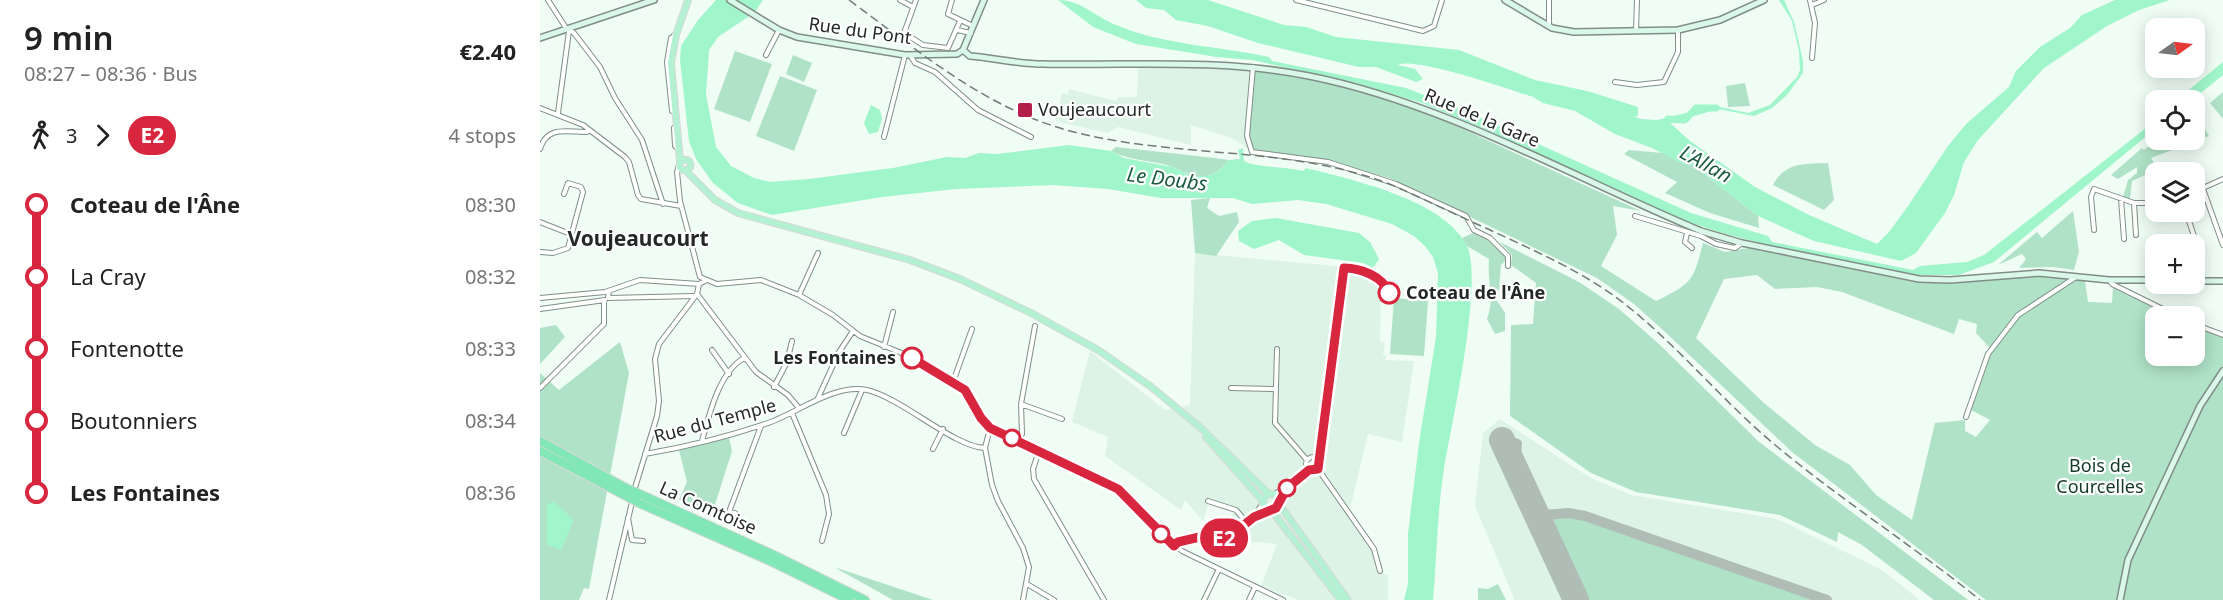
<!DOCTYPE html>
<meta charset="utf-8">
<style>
:root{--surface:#fff;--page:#f6f6f6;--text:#222;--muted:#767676}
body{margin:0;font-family:"Noto Sans",sans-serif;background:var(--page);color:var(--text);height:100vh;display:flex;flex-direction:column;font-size:22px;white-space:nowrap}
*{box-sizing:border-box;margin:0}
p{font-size:20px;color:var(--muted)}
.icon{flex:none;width:33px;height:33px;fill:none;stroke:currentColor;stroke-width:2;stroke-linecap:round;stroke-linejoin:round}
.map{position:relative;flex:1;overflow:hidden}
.side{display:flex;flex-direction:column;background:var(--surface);width:540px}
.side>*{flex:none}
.badge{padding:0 12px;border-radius:20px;font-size:21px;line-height:39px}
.needle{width:39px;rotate:76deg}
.tools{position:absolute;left:1605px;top:18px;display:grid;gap:12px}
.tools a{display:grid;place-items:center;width:60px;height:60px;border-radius:12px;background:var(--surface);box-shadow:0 3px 15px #0003;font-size:30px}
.map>.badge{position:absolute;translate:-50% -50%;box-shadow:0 0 0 3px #fff}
.legs{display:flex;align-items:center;gap:9px;height:66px;padding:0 24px;font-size:20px}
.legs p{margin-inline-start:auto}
.head{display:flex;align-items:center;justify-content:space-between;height:102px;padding:0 24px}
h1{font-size:33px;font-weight:600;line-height:45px}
ul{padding:0 24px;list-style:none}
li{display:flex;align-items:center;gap:21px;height:72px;font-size:22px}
li i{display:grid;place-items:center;width:9px;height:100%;margin:0 8px;background:currentColor}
li i::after{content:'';width:15px;height:15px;margin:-8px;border:4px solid;border-radius:50%;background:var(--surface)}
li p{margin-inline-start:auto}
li:first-child i{background:linear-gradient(#0000 50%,currentColor 0)}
li:last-child i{background:linear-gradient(currentColor 50%,#0000 0)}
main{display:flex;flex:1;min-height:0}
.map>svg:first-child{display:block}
.built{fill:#ddf3e6}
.green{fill:#afe2c7;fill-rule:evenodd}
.water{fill:#a0f5ca}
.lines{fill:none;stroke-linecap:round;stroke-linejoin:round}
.river{stroke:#a0f5ca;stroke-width:7}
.taxiway{stroke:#b0bcb6;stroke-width:10}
.runway{stroke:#b0bcb6;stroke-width:26}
.street-casing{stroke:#818e87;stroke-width:6}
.secondary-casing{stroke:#818e87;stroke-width:8}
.primary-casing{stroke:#d8d8d8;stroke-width:8}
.highway-casing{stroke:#d8d8d8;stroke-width:10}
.street{stroke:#fff;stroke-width:4}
.secondary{stroke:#daf8e9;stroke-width:5}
.primary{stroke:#b4f1d3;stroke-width:6}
.highway{stroke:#82e7b6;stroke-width:8}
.rail{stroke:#727b76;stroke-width:1.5;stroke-dasharray:9 4.5;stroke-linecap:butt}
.highway-bridge-casing{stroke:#d8d8d8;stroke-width:10;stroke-linecap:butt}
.highway-bridge{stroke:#82e7b6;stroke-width:8}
.line-1-casing{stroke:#fff;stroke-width:14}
.line-1{stroke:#d7263d;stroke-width:9}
.poi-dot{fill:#b22049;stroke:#fff;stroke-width:2}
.stop-1-dot{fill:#fff;stroke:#d7263d;stroke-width:3}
.labels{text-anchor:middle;stroke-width:4.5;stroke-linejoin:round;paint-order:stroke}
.street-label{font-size:18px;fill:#242927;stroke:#fff}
.poi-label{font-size:18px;fill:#242927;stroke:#fff;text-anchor:start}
.stop-label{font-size:18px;font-weight:bold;fill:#242927;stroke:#fff;text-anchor:start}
.park-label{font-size:18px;fill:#123827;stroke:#fff}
.water-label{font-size:20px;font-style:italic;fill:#1c5c41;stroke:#fff}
.quarter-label{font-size:21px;font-weight:bold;fill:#242927;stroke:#fff}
</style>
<main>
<section class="side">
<div class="head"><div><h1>9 min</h1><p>08:27 – 08:36 · Bus</p></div><b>€2.40</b></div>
<div class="legs"><svg class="icon" aria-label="walk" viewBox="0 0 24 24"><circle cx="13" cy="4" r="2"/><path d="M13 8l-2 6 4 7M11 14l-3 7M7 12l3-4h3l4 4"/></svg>3<svg class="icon" aria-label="forward" viewBox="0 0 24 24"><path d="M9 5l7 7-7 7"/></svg><b class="badge" style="background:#d7263d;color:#fff">E2</b><p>4 stops</p></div>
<ul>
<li><i style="color:#d7263d"></i><b>Coteau de l'Âne</b><p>08:30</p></li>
<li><i style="color:#d7263d"></i><span>La Cray</span><p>08:32</p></li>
<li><i style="color:#d7263d"></i><span>Fontenotte</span><p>08:33</p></li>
<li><i style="color:#d7263d"></i><span>Boutonniers</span><p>08:34</p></li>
<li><i style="color:#d7263d"></i><b>Les Fontaines</b><p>08:36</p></li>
</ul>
</section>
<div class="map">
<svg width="1683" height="600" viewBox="0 0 1683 600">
<rect width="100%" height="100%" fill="#effdf5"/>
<path class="built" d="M598,67l114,2 -5,79 -13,-9 -43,-14v20l-73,-18 -10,6 -53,-12 7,-28 6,1 1,-5 47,12 2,-4h19z
M655,253l151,14 35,16 -1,58 5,2 -2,12 3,1 -1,4 29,1 -12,81 -34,-8 -17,71 -3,1 30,46 6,22 4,1v25h-89l-38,-14 16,-42 -55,-5 11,-27 -25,-8 -5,17 -18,-21 -4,10 -76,-54 3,-19 -36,-15 18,-71 75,59 25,-5z
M960,419l89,58 42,18 142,23 13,5 96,47 38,30h-405l-40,-94 8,-73z"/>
<path class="green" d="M195,51l37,13 -22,58 -36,-13z
M253,55l19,8 -8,19 -18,-8z
M718,70l42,6 115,31 226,104 -28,-5 4,29 -16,31 55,35c37,-18 37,-20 47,-58l22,9 23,-4 171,35 126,-7 40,5 3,21 24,1 1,-15 58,28h-15v40h38l1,-29 28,11v262h-237l-194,-148 -129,-122 -29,-26 -37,-26 -208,-100 -75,-20 -61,-7 -4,-15 5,-65zM1217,275l18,14 42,-2 25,5 112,42 5,-15 18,5 -1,9 16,17 -21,60 19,10 -14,17 -11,-6v-11l-30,3 -23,97 -36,-25 -26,-30 -35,-20 -51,-42 -68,-65 28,-59z
M240,76l37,14 -23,61 -38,-15z
M1205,83l5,23 -22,1 -2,-21z
M1683,92v27l-13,-16z
M1655,113l14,23 -58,22 7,11 -26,12 -2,18 -7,-2 5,-17 9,-7v-6l-19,12 -7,-4 31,-27 2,2 13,-10h37z
M576,147l99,11 14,2c-7,7 -12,15 -23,16 -14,2 -23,-5 -36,-10 -20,-6 -40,-5 -59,-15z
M1089,150l34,3 20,11h8l67,52 1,12 -49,-15 -45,-20 12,-11 -53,-28z
M1288,163l6,37 -10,10 -51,-25c12,-23 31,-21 55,-22z
M670,198l-3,10 12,8 18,-4 2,10 -23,34 -21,-3 -4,-53z
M1533,211l6,41 -5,18 -21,-3 -34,1 7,-9 -4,-5 -24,11 39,-33 5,6z
M933,233l17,8 17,18 -6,6 -2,25 -6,5 12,18v18l-10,3 -8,-15c8,-21 0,-37 2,-60l-22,-13 -5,-8z
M960,242l79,40 40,27 40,35 99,97 210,159h-34l-72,-55 -24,-13 -1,10 -57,-27 -144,-23 -45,-19 -81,-57 1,-91 22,-1 3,-41 -25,-18 1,-10z
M854,298l34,3 -4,55 -34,-2z
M16,325l9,12 -25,27v-36z
M80,342l9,31 -40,216 -5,-1 -5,12h-39v-227l19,17z
M189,438l3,13 -20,63 -33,-14 8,-18 -8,-32z
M1030,516l21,5 225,79h-234l-32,-71 2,-8 5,-4z
M294,567l99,33h-40z
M958,584l8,16h-28v-12l10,1z"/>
<path class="water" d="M176,0h47l-9,13 -36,24 -9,13 -3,44 10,53 15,19 23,12 16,4 39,-3 84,-11 54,-11 18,1 14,-5 18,1 72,-9 42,6 13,7 48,9 20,9h16l11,-5 10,-11 11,-1 -2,-9 5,-2 1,13c13,7 40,5 59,10l3,-3c47,12 135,31 160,76 19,34 -15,182 -22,225 -7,43 -7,87 -11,131h-29l4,-16v-50l11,-91 17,-106 2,-64 -5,-16 -8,-11 -11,-10 -22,-12 -66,-20 -28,-4 -46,4 -19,-6h-72l-53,-9 -55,-4 -97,4 -74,8 -110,18 -34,-12 -25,-20 -17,-24 -7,-18 -9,-81 1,-14 17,-26z
M518,0c23,0 36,16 58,25 47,20 103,21 153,32l3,4 134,27 57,22 228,103 77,23 4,6 141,28 7,-4 47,-4 17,-7 171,-134v8l-161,133 -35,13h-42l-145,-29 -50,-13 -49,-16 -184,-86 -67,-28 -63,-19 -107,-24 -35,-3 -81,-13 -43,-17z
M596,0h72l76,25 22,2 30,10 123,13 76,30 52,11 51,16v9h-4l6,3 17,1 58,-14 33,7 22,-8 27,-28 3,-7 -1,-19 -7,-30 -13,-21h5l10,22 9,39v12l-16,22 -15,13 -18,8 -36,-7 -48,14 20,18 65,46 54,28 68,29 12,-12 19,-26 40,-60 18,-22 43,-37 7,-16 24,-24 30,-19 12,-13 33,-15h55l-31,10 -32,16 -63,42 -66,72 -14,22 -10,33 -9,18 -29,40 -15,8 -87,-20 -56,-25 -67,-52h-8l-31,-16 -37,-14 -40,-23 -32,-8 -10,-6c-22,-7 -119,-41 -135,-32l17,4 8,10 -7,3 -40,-15h-17l-101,-24 -50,-17 -32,-6 -12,-10 -18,-2z
M1683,62v13l-31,25h-11l9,-11z
M331,105l9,5 2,9 -4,13 -9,2 -5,-11z
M736,218l83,15 11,9 9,17 -6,9 -10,-5 -59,-8 -25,-15 -25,9 -15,-8 -1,-10 14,-10z
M14,502l17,15 2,4 -12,29 -13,-5 -1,-3v-38z"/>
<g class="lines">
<path class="river" d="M1128,119l17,1 11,-12h20"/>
<path class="taxiway" d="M970,457l-6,-8 8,-7 5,2 -2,24
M994,508l10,7 24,-2 17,3 242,84
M1004,531l1,-11 7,-5"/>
<path class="runway" d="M962,440l74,160"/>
<g class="street-casing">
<path id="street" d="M8,0l18,28 8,5 26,34 15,31 27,42 21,64
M360,0l13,7
M376,0l-12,33 19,12 25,3 12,-27
M412,0l-4,14 25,12
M756,0l127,31 11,-5 8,-26
M1270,0l5,23 -3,35
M1272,5l12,-5
M1009,26v-26
M417,30l14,3
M1096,31l1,-31
M226,55l13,-25
M370,55l5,8 20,9 43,38 53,27
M713,67l-6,69 5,16 76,10 68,22 70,32 8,14 16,8 18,18v10
M1075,82l22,3 27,-3 14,-30v-22
M0,108l43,17 42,32 4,5 9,33 3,4 40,7
M132,111l-5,-49 4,-24 4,-3
M18,113l11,-82
M134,128l1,18 4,3
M344,137l21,-82
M0,149c7,-24 27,-17 47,-17l2,-2
M139,165l-2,7 3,29 20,76 17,7 44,-4 38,15 34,20 27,21 44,18 58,34 19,30 9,10 114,53 20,13 39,42 19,15 101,49
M1632,166l5,6
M1663,189l20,56
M1654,192l29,-13
M1581,199l3,40
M1594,203l2,32
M1646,212l11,33
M1095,216l66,20 15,8 19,4 7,-5
M0,222l33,13
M1554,230l-3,-33 3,-8 40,14h22
M1147,233l-2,9 7,6
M0,252l13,1 15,-5 15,-56 -2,-5 -13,-4 -4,11
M1570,280l2,4 65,32
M69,291l-1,7 86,-2
M157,294l59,78 32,23 11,13
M259,295l19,-42
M0,298l65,-6 35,-12 59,4 6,-3
M0,309l65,-9
M1654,324l29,11
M344,347l9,-35
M737,349l-2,74 32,37
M172,350l17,24
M413,382l19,-53
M234,387l13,-25 5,-21
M0,388l64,-64v-24
M691,388l44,1
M278,398l21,-46 14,-21
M481,404l14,-78
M252,413l34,82 3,19 -7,27
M1426,417l22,-63 30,-39 58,-38
M450,428l-5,20 7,37 6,16 25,47 6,19 -6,33
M304,433l18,-43
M162,441c7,-26 17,-69 42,-83
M478,441l4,-7 -1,-30 41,15
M393,449l10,-20
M499,451l-6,18 1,10 70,121
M105,454c41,-7 81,-17 120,-30 30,-9 68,-41 102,-34 35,8 87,57 118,58
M766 464a7 7 0 1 1 14 0a7 7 0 1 1-14 0Z
M778,458l26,-189c17,-1 39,7 45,24
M778,469l56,80 6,22
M94,491l23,-75 2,-15 -4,-42 4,-15 38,-50 2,-10
M734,494l13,-6 22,-18
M739,500l8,-11
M668,501l28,9 11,13
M195,513l-6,-1 32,-86
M715,515l8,-12
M88,518l4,22 11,1
M634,546c17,-15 41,-3 55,-9 14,-7 25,-21 39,-27
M487,584l27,16
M69,600l24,-102
M664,600l15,-31
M709,600l6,-13"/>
</g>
<g class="secondary-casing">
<path id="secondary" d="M190,0l49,30 18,7 108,18 52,-1 6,-4
M965,0l47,28 22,4 104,-2 42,-10 44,-20
M0,38l114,-38
M423,50l7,6c25,2 48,8 73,8 89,2 178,-6 266,12 136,27 265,102 392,155l41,12 177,36 31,1 89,-7 70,7h47
M423,50l21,-50
M1654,281h29
M1580,600l8,-40 72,-154 23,-35"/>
</g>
<g class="primary-casing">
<path id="primary" d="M139.5 165a5.5 5.5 0 1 1 11 0a5.5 5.5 0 1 1-11 0Z
M140,161l-9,-98 5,-28 12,-35
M145,170l30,30 23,13 172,47 50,19 71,34 67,37 52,36 51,42 68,66
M666,437l57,64
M723 502a8 8 0 1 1 16 0a8 8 0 1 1-16 0Z
M739,504l69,96
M731,510l70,90"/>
</g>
<g class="highway-casing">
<path id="highway" d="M0,441l86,47
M0,451l84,44
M102,495l132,60 91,45
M101,504l131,58 77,38"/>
</g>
<use href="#street" class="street"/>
<use href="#secondary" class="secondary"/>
<use href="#primary" class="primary"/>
<use href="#highway" class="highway"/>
<path class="rail" d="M309,0c71,52 138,110 225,132 105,27 217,13 318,53 32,14 64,30 96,44 49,23 101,45 143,80 53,43 96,97 149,140 64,53 135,98 200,151"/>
<g class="highway-bridge-casing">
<path id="highway-bridge" d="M86,488l16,7
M84,495l17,9"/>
</g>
<use href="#highway-bridge" class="highway-bridge"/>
</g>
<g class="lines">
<g class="line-1-casing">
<path id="line-1" d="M372,358l53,32 16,28 9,10 128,61 56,57 4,-4 26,-6h26l24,-19 22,-9 11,-20 22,-18 9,-1 26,-201c16,0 39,8 45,25"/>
</g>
<use href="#line-1" class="line-1"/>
</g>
<rect class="poi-dot" x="477" y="102" width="16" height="16" rx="3"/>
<g class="stop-1-dot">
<circle cx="849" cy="293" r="10"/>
<circle cx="372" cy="358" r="10"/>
<circle cx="472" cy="438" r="8"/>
<circle cx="747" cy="488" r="8"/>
<circle cx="621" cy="534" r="8"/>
</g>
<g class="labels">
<g class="street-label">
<text transform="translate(320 31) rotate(8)" y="6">Rue du Pont</text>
<text transform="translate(942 118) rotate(23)" y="6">Rue de la Gare</text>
<text transform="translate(175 421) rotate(-15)" y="6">Rue du Temple</text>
<text transform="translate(168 508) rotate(24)" y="6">La Comtoise</text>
</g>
<g class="poi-label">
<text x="498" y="116">Voujeaucourt</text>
</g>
<g class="stop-label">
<text x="866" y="299">Coteau de l'Âne</text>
<text x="356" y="364" text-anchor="end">Les Fontaines</text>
</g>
<g class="park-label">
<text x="1560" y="472">Bois de<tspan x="1560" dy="21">Courcelles</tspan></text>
</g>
<g class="water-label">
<text transform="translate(1166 164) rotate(29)" y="7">L'Allan</text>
<text transform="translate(627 179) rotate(7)" y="7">Le Doubs</text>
</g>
<g class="quarter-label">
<text x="98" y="246">Voujeaucourt</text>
</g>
</g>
</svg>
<div class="tools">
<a><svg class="needle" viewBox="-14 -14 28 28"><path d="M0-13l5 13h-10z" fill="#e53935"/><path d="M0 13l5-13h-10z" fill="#767676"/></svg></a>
<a><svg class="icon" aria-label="locate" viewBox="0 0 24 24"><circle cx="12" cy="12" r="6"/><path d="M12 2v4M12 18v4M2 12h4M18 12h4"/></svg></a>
<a><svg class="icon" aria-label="layers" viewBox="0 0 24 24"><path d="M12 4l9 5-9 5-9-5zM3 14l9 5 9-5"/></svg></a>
<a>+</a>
<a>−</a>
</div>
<b class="badge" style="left:684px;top:538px;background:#d7263d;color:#fff">E2</b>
</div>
</main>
